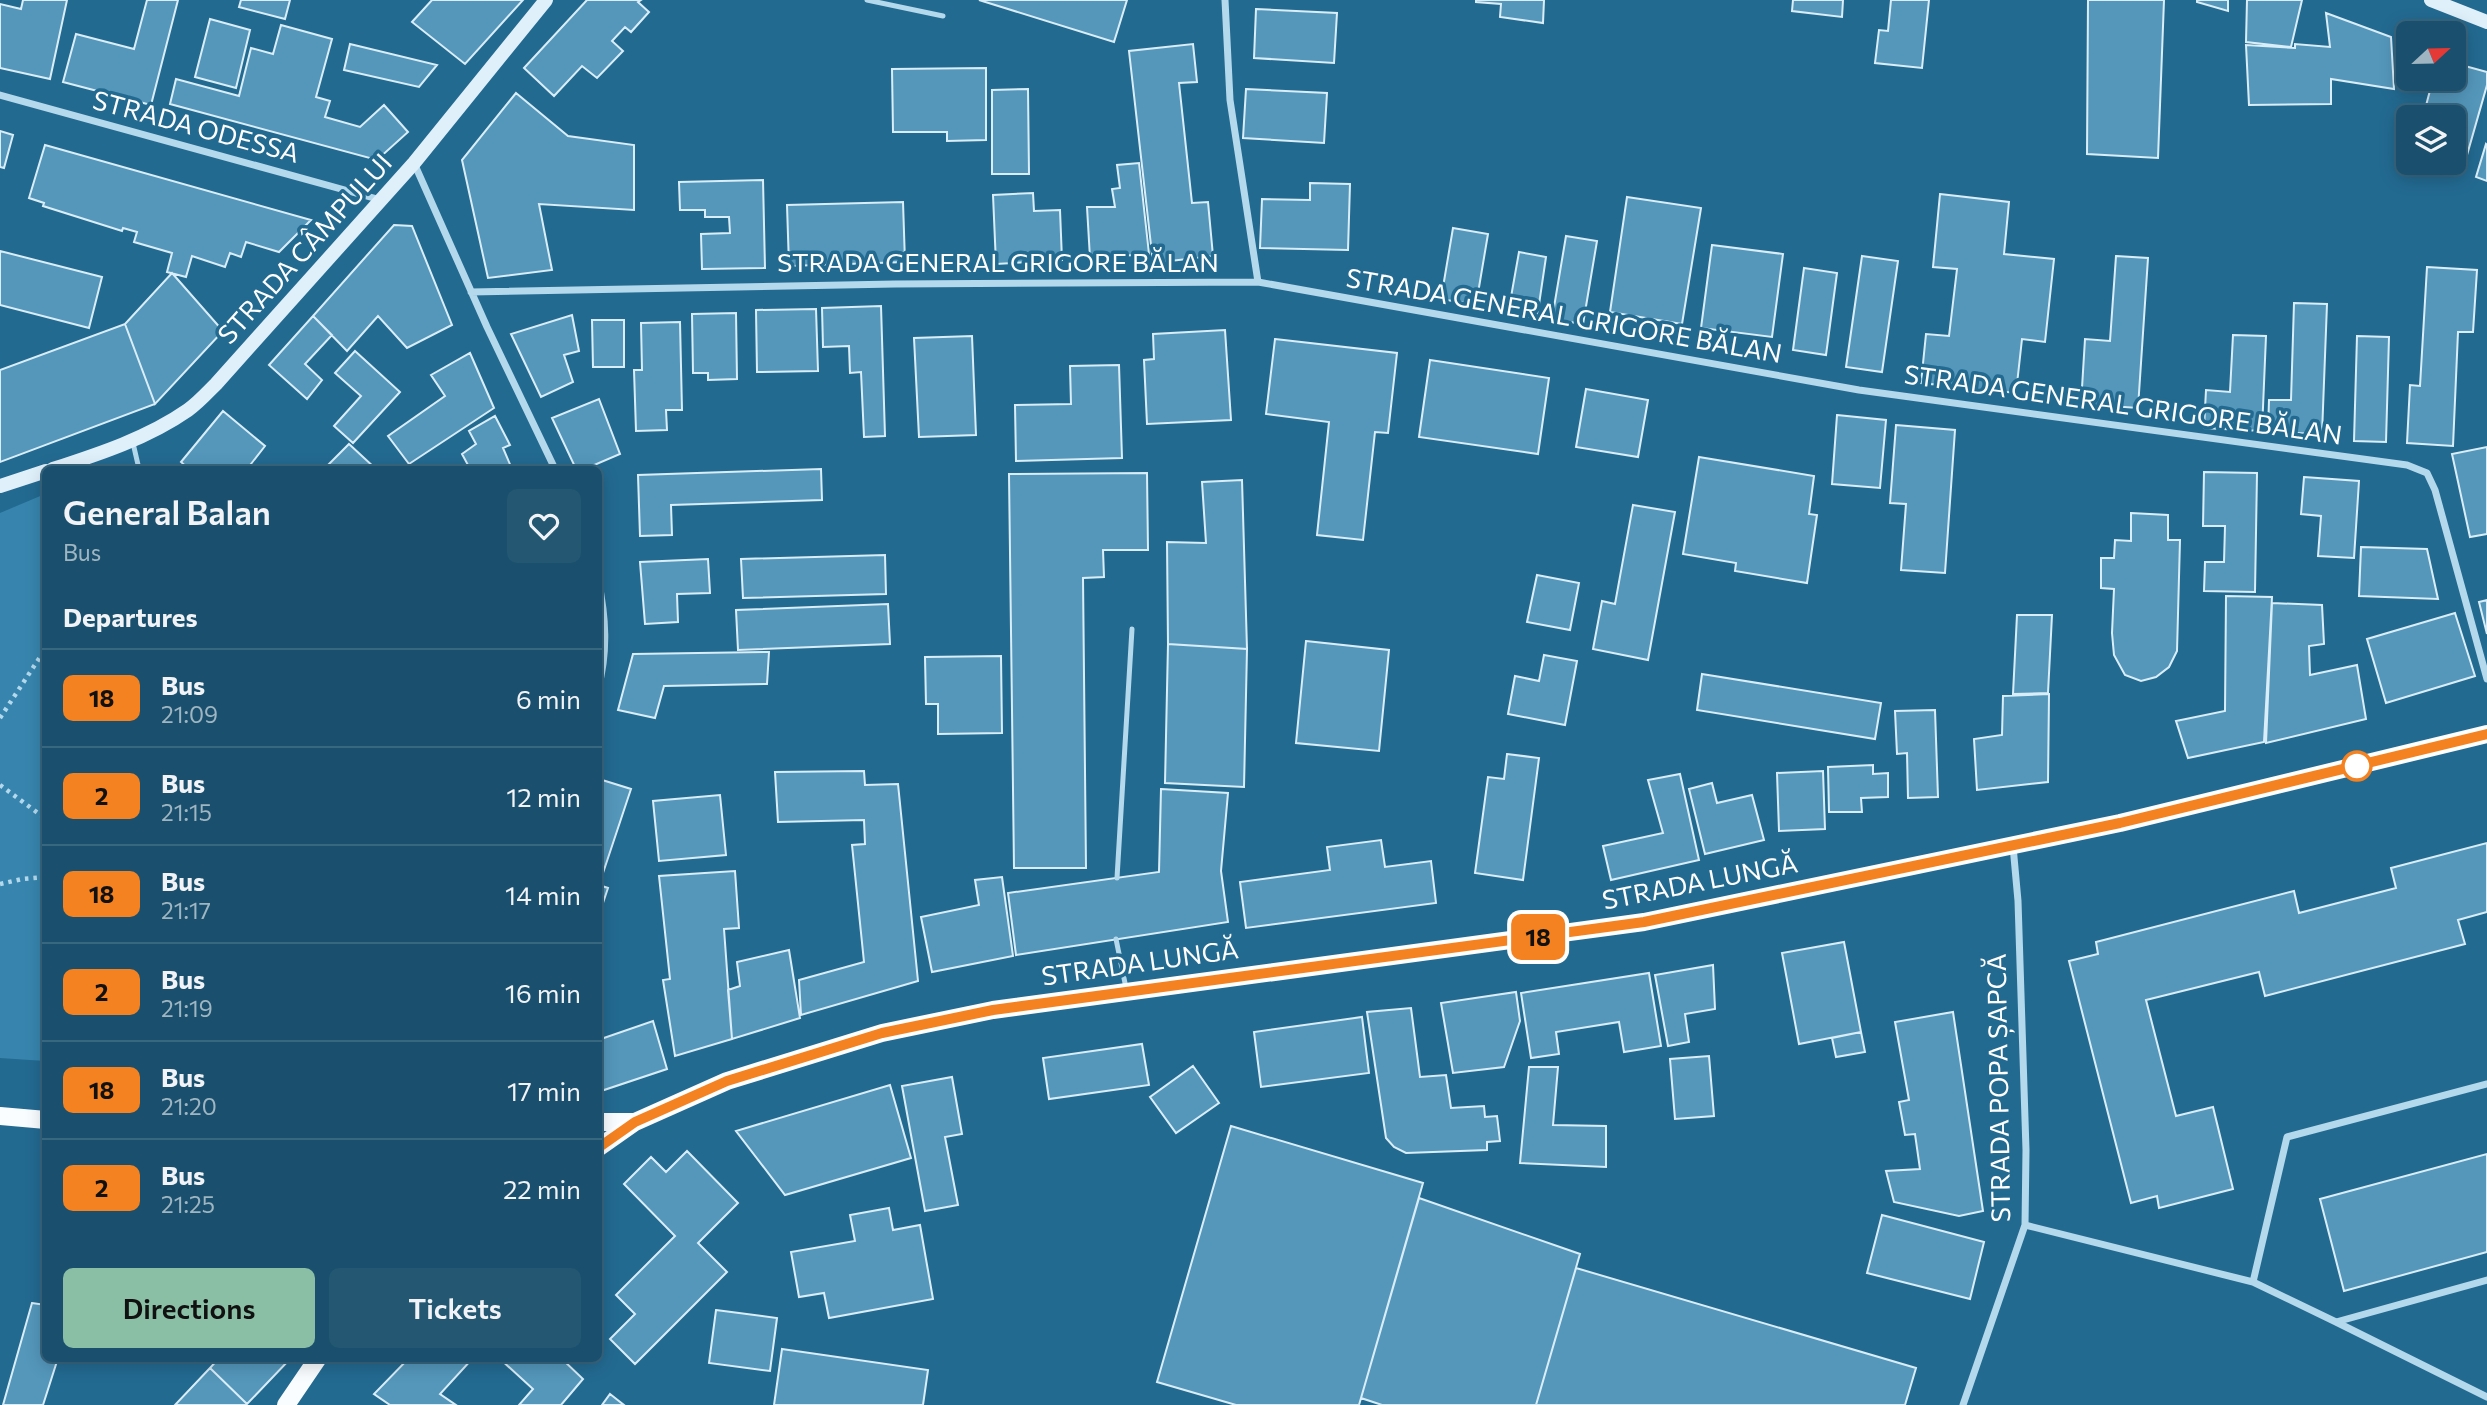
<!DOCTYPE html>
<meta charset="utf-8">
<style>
:root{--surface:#1a506d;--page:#235772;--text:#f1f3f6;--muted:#9fb5c2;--line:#386780;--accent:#8abfa5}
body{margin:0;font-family:Commissioner,sans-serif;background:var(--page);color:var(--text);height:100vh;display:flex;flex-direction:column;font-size:26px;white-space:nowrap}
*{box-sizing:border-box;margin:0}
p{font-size:23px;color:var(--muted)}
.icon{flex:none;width:38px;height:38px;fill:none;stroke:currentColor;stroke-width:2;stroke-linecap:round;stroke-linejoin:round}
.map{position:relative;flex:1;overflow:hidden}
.side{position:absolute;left:42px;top:466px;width:560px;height:896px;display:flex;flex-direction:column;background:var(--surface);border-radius:10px;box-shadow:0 4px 18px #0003,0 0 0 2px var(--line)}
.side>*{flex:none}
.badge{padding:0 14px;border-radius:10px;font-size:24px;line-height:46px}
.needle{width:46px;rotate:68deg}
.fabs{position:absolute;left:2396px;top:21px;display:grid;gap:14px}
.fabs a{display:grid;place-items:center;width:70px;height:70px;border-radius:10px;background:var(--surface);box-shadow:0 4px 18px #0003,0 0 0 2px var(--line);font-size:35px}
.map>.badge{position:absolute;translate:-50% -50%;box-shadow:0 0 0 4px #fff}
h2{padding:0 21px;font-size:26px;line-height:63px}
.round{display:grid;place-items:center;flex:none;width:74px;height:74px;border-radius:10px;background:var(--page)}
.head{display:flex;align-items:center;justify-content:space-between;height:119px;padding:0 21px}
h1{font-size:33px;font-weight:600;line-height:52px}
.action{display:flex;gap:14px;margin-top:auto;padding:14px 21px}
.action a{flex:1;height:80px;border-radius:10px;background:var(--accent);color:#111;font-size:28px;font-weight:600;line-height:80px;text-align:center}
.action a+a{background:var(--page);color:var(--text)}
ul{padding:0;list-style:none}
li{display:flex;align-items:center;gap:21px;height:98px;padding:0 21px;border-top:2px solid var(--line)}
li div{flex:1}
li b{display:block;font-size:26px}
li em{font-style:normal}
li .badge{min-width:77px;font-weight:700;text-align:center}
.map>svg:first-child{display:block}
.green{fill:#3785ae}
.building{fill:#5497bb;stroke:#daeef9;stroke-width:2}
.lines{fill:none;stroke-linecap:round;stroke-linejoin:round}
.path{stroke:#b4d9ed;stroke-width:4.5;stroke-dasharray:3.5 5;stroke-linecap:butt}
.lane{stroke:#b4d9ed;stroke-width:5}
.street{stroke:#b4d9ed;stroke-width:7}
.secondary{stroke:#e0f0fa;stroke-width:14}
.primary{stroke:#fafdff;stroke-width:18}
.line-casing{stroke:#fff;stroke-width:16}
.line{stroke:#f58220;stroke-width:10}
.stop-dot{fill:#fff;stroke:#f58220;stroke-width:3.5}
.labels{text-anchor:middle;stroke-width:7;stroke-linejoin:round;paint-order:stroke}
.street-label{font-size:26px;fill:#fff;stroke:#236a91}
</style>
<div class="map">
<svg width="2487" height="1405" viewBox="0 0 2487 1405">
<rect width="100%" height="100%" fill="#236a91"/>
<path class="green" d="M45,494v567l-45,-3v-545z"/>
<path class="building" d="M23,0h44l-17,79 -50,-11v-64l21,5z
M147,0h31l-27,105 -88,-23 13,-48 58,15z
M241,0h49l-5,19 -46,-12z
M432,0h91l-58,64 -53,-42z
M587,0h54l-3,2 11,10 -18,20 -6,-5 -13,14 11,10 -26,27 -15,-12 -28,30 -30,-28z
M979,0h148l-13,42z
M1476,0h68l-1,23 -43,-6 1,-13 -25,-2z
M1793,0h50l-1,17 -50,-6z
M1891,0h38l-7,68 -47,-5 4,-33 9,1z
M2088,0h76l-6,158 -71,-4z
M2197,0h31v11l-31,-9z
M2247,0h55l-11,47 -45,-5z
M1256,9l81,4 -3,50 -80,-5z
M2326,13l65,24 3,52 -63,-10v25l-82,1 -3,-60 49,3v-4l35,3z
M210,19l40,11 -14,58 -41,-11z
M281,25l51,14 -16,58 14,4 -5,16 35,10 24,-22 24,27 -31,28 -207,-56 6,-25 63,17 12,-48 22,6z
M350,44l87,21 -18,22 -75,-17z
M1193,44l4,38 -18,1 13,120 16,-1 5,54 -60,7 -24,-212z
M2454,63l33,9v13l-22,77 -11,-3v-42h-31l10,-38h21z
M986,68v72l-39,1v-9h-54l-1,-63z
M1028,89l1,85h-37v-84z
M1246,89l81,4 -3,50 -81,-5z
M516,93l52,43 66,9v65l-95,-6 13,66 -64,8 -26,-118z
M0,131l13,4 -9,33 -4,-1z
M2486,144l1,1v36l-11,-4z
M45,145l266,75 -32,32 -33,-10 -5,15 -11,-4 -5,14 -33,-11 -6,21 -19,-5 5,-19 -38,-11 3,-10 -14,-4 -1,3 -79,-25 1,-3 -15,-5z
M1139,163l10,91 -59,4 -3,-51h28l-3,-18 8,-1 -3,-23z
M763,180l2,88 -63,1 -1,-35 29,-1 -1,-16h-24v-7h-25l-1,-28z
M1310,183l40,1 -2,66 -88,-2 2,-49 48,1z
M1033,193l1,18 26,-1 2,50 -66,4 -3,-69z
M1940,194l69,8 -5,52 50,5 -9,83 -23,-3 -6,54 -95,-10 5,-49 23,2 8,-67 -24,-2z
M1627,197l74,11 -19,116 -72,-12z
M903,202l2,60 -116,4 -2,-61z
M394,225l18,1 40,99 -45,23 -29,-32 -31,35 -34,-35z
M1453,228l35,6 -12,71 -35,-6z
M1566,236l31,5 -14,83 -31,-5z
M1712,245l71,9 -11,83 -71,-9z
M0,251l102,26 -13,51 -89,-23z
M1519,252l27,5 -9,61 -29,-4z
M1862,256l36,5 -16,111 -36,-5z
M2116,256l32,2 -10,150 -57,-4 4,-65 25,2z
M2427,267l50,3 -4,62h-15l-5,114 -46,-3 3,-58 10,1z
M1804,268l33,5 -11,82 -33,-5z
M172,273l51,58 -68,73 -30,-80z
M2294,303l33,1 -5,130 -54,-2 1,-32h22z
M881,306l4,130 -21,1 -3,-65 -11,1 -1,-27 -26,1 -1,-39z
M816,309l2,62 -61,1 -1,-62z
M736,313l1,66 -29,1v-7h-15l-1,-59z
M572,315l7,36 -15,4 9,27 -32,15 -30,-63z
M313,316l19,19 -27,29 17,16 -15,19 -38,-34z
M592,320h32v47h-31z
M680,322l2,88h-16l1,20 -31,1 -2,-61h8l-1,-47z
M125,324l30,80 -155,58v-92z
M1225,330l6,90 -84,4 -3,-64 10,-1 -1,-25z
M2233,335l33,1 -4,95 -58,-3 2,-38 24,2z
M972,336l4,99 -57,2 -5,-99z
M2357,336l32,1 -3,105 -32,-1z
M1275,339l122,14 -9,80 -13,-1 -12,108 -46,-5 12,-113 -63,-8z
M355,351l45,41 -47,51 -19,-17 27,-30 -26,-23z
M470,353l24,55 -85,56 -21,-28 57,-40 -14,-21z
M1430,360l119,18 -11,76 -119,-17z
M1119,365l3,93 -106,3 -1,-56 56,-1 -1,-38z
M1586,389l62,11 -10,57 -62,-10z
M599,399l21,55 -35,15h-9l-24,-51z
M223,411l42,35 -18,23h-58l-8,-7z
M1837,415l49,5 -6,68 -48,-4z
M495,416l15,29 -7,3 9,21h-51l7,-4 -6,-11 14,-10 -7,-13z
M1896,425l59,5 -10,143 -44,-3 5,-66 -16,-1z
M349,444l27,25h-52z
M2487,447v87l-17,3 -18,-83z
M1699,457l115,19 -5,38 8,1 -10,68 -72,-12 1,-8 -53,-9z
M821,469l1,31 -151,5 1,30 -32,1 -2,-61z
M2204,472l53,1 -2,119 -51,-1 1,-29h19l1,-36h-22z
M1147,473l1,77h-45l1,27 -21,1 3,290h-72l-5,-394z
M2304,477l55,4 -5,77 -36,-2 3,-40 -20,-2z
M1242,480l5,169 -79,-5 -1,-102 39,1 -4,-61z
M1633,505l42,7 -27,148 -55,-11 9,-48 13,3z
M2131,513l37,2v25h12l-3,111 -8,16 -13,10 -15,4 -16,-6 -11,-20 -2,-22 2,-44 -13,-1v-30h13l1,-18 16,1z
M2361,547l66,2 11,50 -79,-3z
M885,555l1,39 -143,4 -2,-39z
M708,559l2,34 -33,1 1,28 -33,2 -5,-62z
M1537,575l42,8 -9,47 -43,-8z
M2226,596l46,1 -8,145 -76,16 -12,-37 49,-10z
M2487,600v34l-8,-32z
M2272,603l50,2 2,39 -15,2 1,29 47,-10 9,54 -100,24z
M888,604l2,40 -152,6 -2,-40z
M2455,613l20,63 -89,27 -19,-64z
M2017,615h35l-4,78 -35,1z
M1306,641l83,9 -10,101 -83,-8z
M1168,644l79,5 -3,138 -79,-4z
M769,652l-2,32 -103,2 -9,32 -37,-8 15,-56z
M1544,655l33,6 -12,64 -57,-11 7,-38 24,5z
M1001,656l1,77 -64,1v-30h-12l-1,-47z
M1702,674l179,29 -6,36 -178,-29z
M2049,694l-1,88 -71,8 -3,-51 28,-4 1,-39z
M1935,710l3,87 -30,1 -1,-45 -10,1 -2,-43z
M1507,754l32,4 -16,122 -48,-7 13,-96 16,2z
M1873,765v9l15,-1v24l-27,1 1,14h-33l-1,-45z
M864,771l1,14 33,-1 20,197 -117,34 -2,-35 65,-18 -12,-117 13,-1 -1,-24 -86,2 -3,-50z
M1823,771l2,58 -46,2 -2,-58z
M1680,774l19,86 -88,20 -8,-34 60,-13 -15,-53z
M599,779l32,10 -32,96 9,3 -10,30z
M1712,783l5,20 35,-8 12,45 -59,14 -16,-65z
M1161,789l67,4 -7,78 7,51 -212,33 -8,-62 151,-21z
M720,795l6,60 -67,6 -6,-60z
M1381,840l4,27 46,-6 5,42 -190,25 -6,-46 90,-12 -3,-23z
M2487,843v69l-29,8 7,24 -200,52 -6,-24 -113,28 30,116 37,-9 20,82 -74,19 -2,-12 -26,7 -62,-242 29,-7 -2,-12 198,-51 5,22 97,-25 -5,-20z
M735,871l4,57 -15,1 8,110 -57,17 -12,-76 7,-1 -11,-103z
M1002,877l11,79 -81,16 -11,-55 58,-12 -4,-25z
M1844,942l17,90 -62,12 -17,-91z
M789,950l11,68 -68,21 -4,-49 12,-4 -3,-24z
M1713,965l2,44 -30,5 4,28 -21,4 -13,-71z
M1649,973l12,73 -37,6 -5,-30 -63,10 3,22 -28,4 -10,-65z
M1516,992l4,29 -16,46 -51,6 -12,-70z
M1411,1008l9,69 26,-2 5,33 33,-2 1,11 12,-1 3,25 -13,1v8l-81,3 -12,-6 -8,-9 -19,-126z
M1953,1012l30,199 -24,5 -65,-14 -8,-31 34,-2 -5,-35 -10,1 -6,-33 10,-2 -14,-78z
M1362,1017l7,56 -108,14 -7,-55z
M653,1021l14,48 -69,23v-52z
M1861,1032l4,20 -29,5 -4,-19z
M1142,1044l7,41 -100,14 -6,-41z
M1709,1056l5,60 -39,3 -5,-60z
M1193,1066l26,37 -43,30 -26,-36z
M1529,1067h29l-5,58 53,1v41l-86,-4z
M952,1077l10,57 -17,3 13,68 -33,6 -23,-125z
M890,1085l21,73 -126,37 -49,-64z
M1231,1126l192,57 -64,222h-123l-79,-23z
M687,1151l51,52 -40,40 29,29 -92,92 -25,-25 25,-25 -19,-19 59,-59 -51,-52 27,-27 15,15z
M2487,1154v98l-143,39 -24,-92z
M1419,1198l161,56 -44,151h-154l-21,-7z
M889,1208l4,22 27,-5 13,74 -104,19 -5,-25 -25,4 -8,-45 64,-11 -5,-26z
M1882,1215l102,27 -14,57 -103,-26z
M1576,1268l340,100 -11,37h-369z
M32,1303l14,2v53h12l-15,47h-40z
M716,1310l61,8 -7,53 -61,-8z
M782,1349l146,21 -5,35h-149z
M219,1358h72l-44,46 -37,-36z
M409,1358h64l-33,36 16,11h-66l-16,-11z
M499,1358h62l22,21 -22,26h-42l14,-16z
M210,1368l37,36 -1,1h-71z
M610,1394l14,11h-22z"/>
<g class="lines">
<path class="path" d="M0,718l46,-70
M0,785l46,34
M0,884l22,-5 24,-2"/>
<path class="lane" d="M867,0l76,16
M133,443l6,26
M1117,878l15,-249
M1116,939l10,49"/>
<path class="street" d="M1225,0l5,100 28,182
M0,95l381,105
M414,163l73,164 68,142
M471,292l424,-8 363,-2 601,108 548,75 20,8 8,17 52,189
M598,579c8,38 10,73 0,110
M2025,1225l228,57 83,40 151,-42
M2253,1282l34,-145 200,-53
M2336,1322l151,75
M1963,1405l62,-180 1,-75 -8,-249 -5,-55"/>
<path class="secondary" d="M2431,0l56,22
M53,469c46,-15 95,-31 135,-59 10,-7 19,-17 28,-26l198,-221 132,-163
M0,486l46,-15"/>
<path class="primary" d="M0,1116l46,4
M598,1122h37
M598,1148l37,-26 92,-41 155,-48 111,-23 651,-88 476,-99 367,-89
M286,1405l32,-47"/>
</g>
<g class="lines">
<g class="line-casing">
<path id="line" d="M598,1148l37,-26 92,-41 155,-48 111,-23 651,-88 476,-99 367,-89"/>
</g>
<use href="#line" class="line"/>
</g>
<circle class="stop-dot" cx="2357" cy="766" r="14"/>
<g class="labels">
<g class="street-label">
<text transform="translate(196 127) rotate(15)" y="9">STRADA ODESSA</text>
<text transform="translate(305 249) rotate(-48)" y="9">STRADA CÂMPULUI</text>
<text x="998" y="272">STRADA GENERAL GRIGORE BĂLAN</text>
<text transform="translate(1564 316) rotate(10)" y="9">STRADA GENERAL GRIGORE BĂLAN</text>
<text transform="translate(2123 405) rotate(8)" y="9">STRADA GENERAL GRIGORE BĂLAN</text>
<text transform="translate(1700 882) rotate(-11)" y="9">STRADA LUNGĂ</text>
<text transform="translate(1140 963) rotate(-8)" y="9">STRADA LUNGĂ</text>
<text transform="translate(1999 1088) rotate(-91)" y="9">STRADA POPA ȘAPCĂ</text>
</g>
</g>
</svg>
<div class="fabs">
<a><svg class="needle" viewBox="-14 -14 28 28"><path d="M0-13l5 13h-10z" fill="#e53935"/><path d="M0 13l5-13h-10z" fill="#9fb5c2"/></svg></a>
<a><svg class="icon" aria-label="layers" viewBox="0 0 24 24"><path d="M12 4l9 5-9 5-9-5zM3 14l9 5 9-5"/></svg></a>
</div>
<b class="badge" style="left:1538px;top:937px;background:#f58220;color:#111">18</b>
<section class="side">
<div class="head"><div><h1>General Balan</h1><p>Bus</p></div><a class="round"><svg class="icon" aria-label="heart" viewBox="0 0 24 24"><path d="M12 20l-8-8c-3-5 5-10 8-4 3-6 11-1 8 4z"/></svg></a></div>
<h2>Departures</h2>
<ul>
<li><span class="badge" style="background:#f58220;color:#111">18</span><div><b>Bus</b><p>21:09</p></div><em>6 min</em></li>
<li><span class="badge" style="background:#f58220;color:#111">2</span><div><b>Bus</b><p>21:15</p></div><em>12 min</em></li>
<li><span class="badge" style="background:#f58220;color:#111">18</span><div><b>Bus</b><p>21:17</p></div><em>14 min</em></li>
<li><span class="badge" style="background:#f58220;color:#111">2</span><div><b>Bus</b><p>21:19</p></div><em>16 min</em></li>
<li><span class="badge" style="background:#f58220;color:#111">18</span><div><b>Bus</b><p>21:20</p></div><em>17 min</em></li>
<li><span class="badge" style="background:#f58220;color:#111">2</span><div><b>Bus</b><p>21:25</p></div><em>22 min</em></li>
</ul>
<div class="action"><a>Directions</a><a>Tickets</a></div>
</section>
</div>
